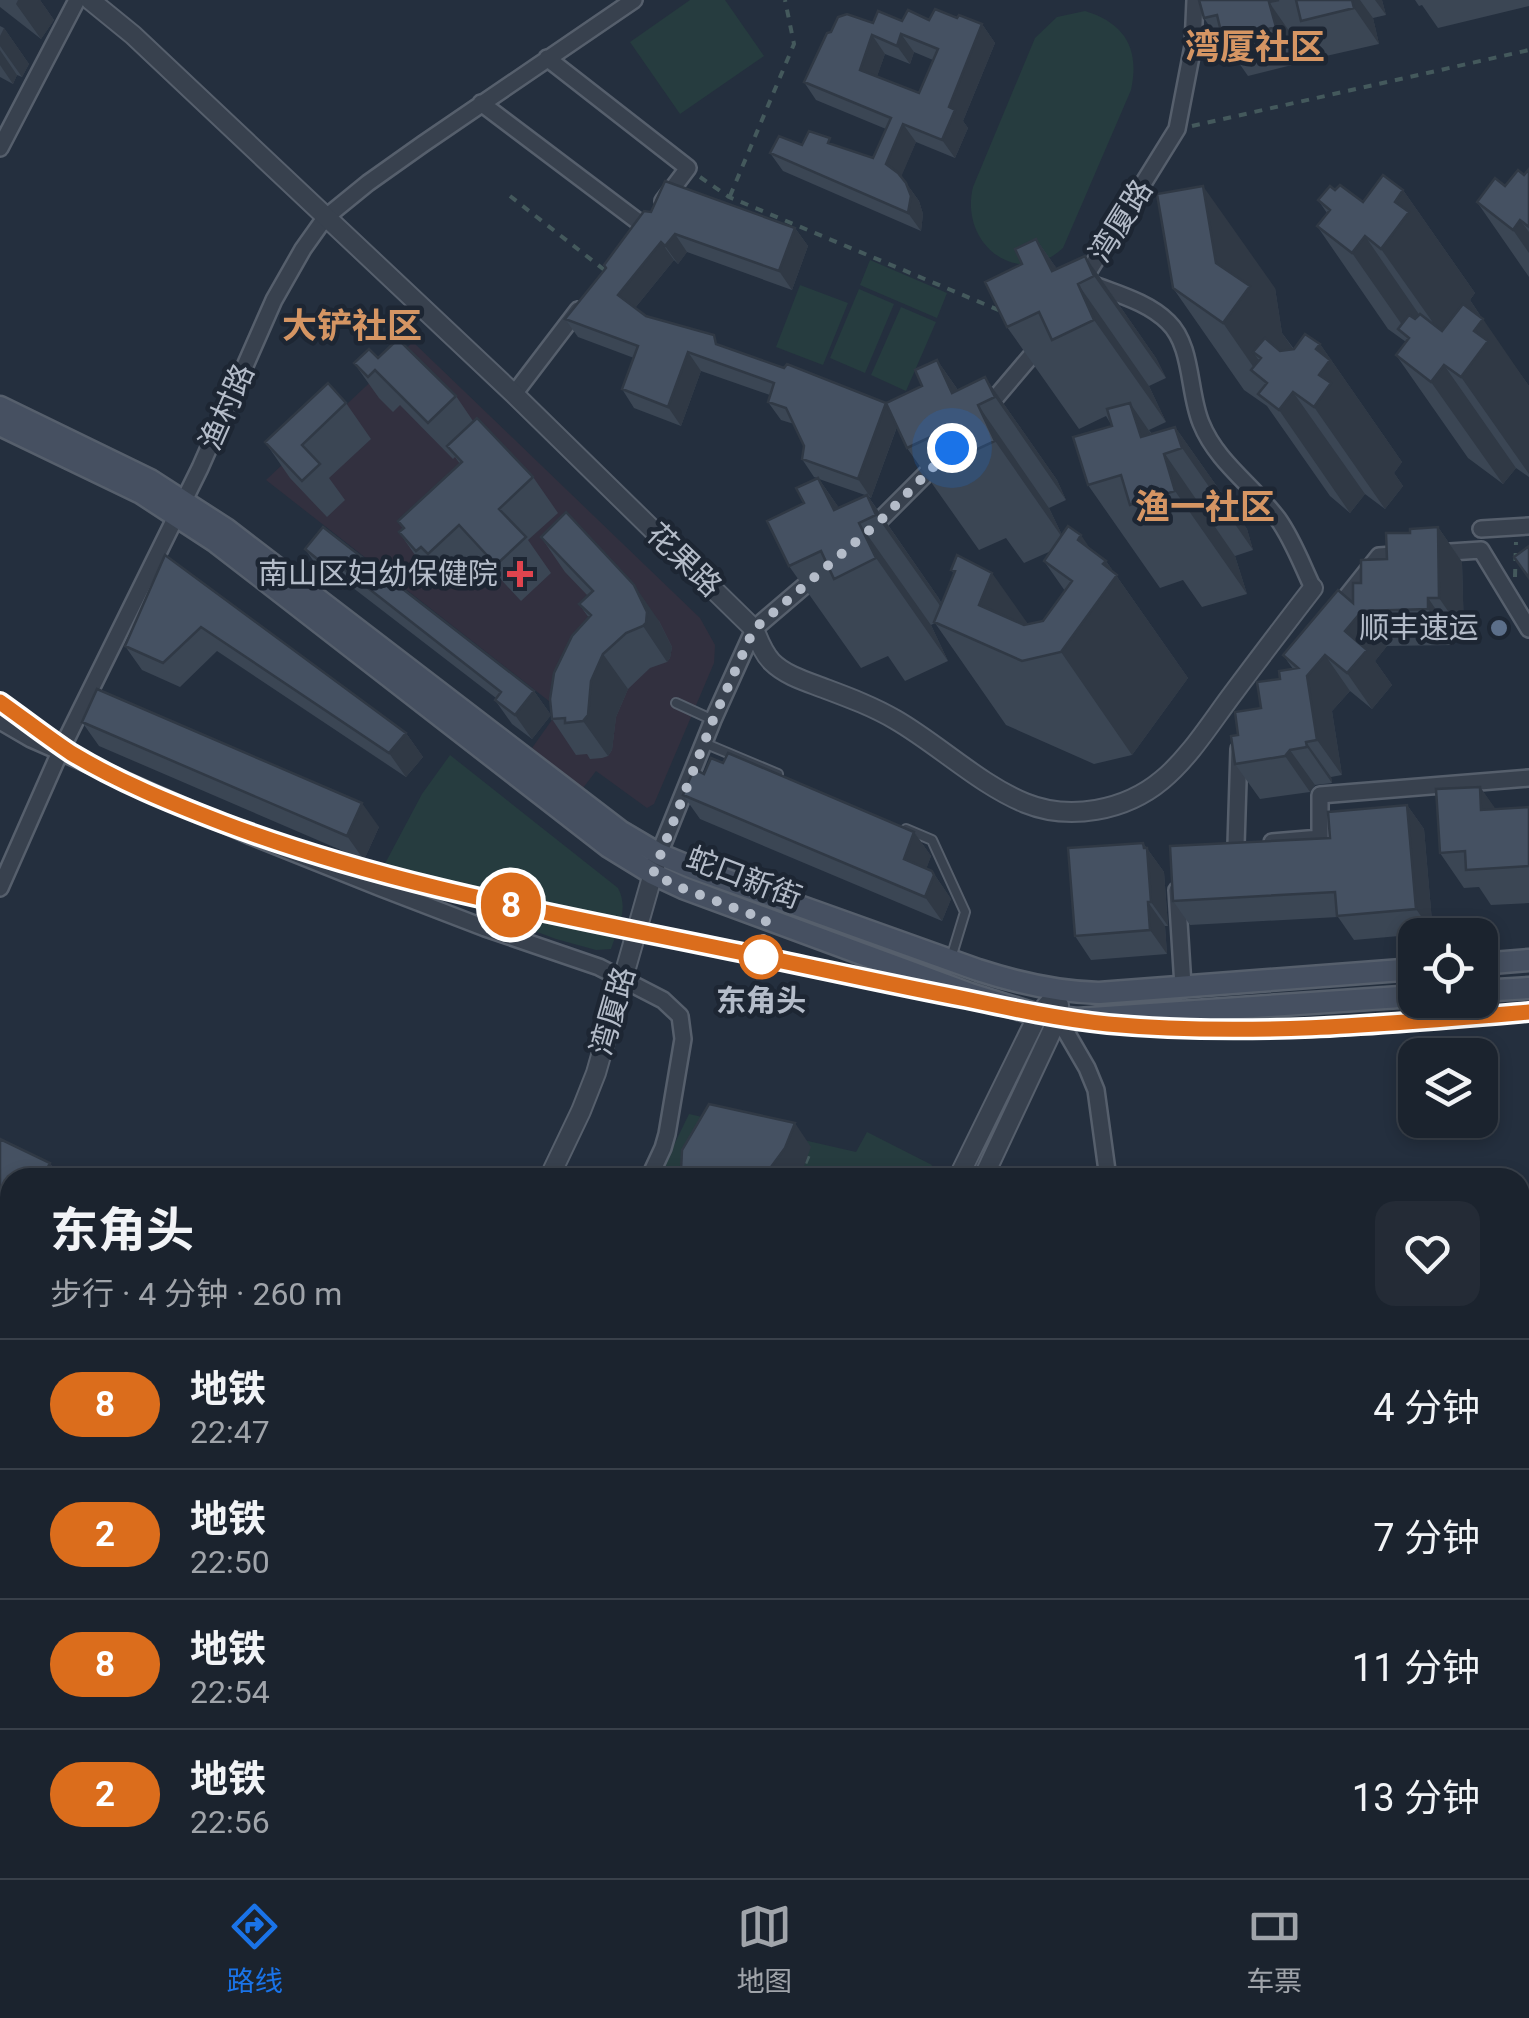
<!DOCTYPE html>
<html lang="zh">
<meta charset="utf-8">
<style>
:root{--surface:#1b232e;--page:#242b36;--text:#f1f3f6;--muted:#a0a4aa;--line:#39404a;--accent:#1a73e8}
body{margin:0;font-family:Roboto,"Noto Sans SC",sans-serif;background:var(--page);color:var(--text);height:100vh;display:flex;flex-direction:column;font-size:38px;white-space:nowrap}
*{box-sizing:border-box;margin:0}
p{font-size:32px;color:var(--muted)}
.icon{flex:none;width:55px;height:55px;fill:none;stroke:currentColor;stroke-width:2;stroke-linecap:round;stroke-linejoin:round}
.map{position:relative;flex:1;overflow:hidden}
.side{position:absolute;left:0px;top:1168px;width:1530px;height:712px;display:flex;flex-direction:column;background:var(--surface);border-radius:30px 30px 0 0;box-shadow:0 5px 15px #0003,0 0 0 2px var(--line)}
.side>*{flex:none}
.badge{padding:0 20px;border-radius:32px;font-size:35px;line-height:65px}
.tools{position:absolute;left:1398px;top:918px;display:grid;gap:20px}
.tools a{display:grid;place-items:center;width:100px;height:100px;border-radius:20px;background:var(--surface);box-shadow:0 5px 15px #0003,0 0 0 2px var(--line);font-size:50px}
.you{position:absolute;width:50px;height:50px;margin:-25px;border:8px solid #fff;border-radius:50%;background:#1a73e8;box-shadow:0 0 0 15px #1a73e833}
.map>.badge{position:absolute;translate:-50% -50%;box-shadow:0 0 0 5px #fff}
.round{display:grid;place-items:center;flex:none;width:105px;height:105px;border-radius:20px;background:var(--page)}
.headline{display:flex;align-items:center;justify-content:space-between;height:170px;padding:0 50px}
h1{font-size:48px;font-weight:700;line-height:75px}
ul{padding:0;list-style:none}
li{display:flex;align-items:center;gap:30px;height:130px;padding:0 50px;border-top:2px solid var(--line)}
li div{flex:1}
li b{display:block;font-size:38px}
li em{font-style:normal}
li .badge{min-width:110px;font-weight:700;text-align:center}
.tabs{display:flex;justify-content:space-around;align-items:center;height:140px;border-top:2px solid var(--line);background:var(--surface);font-size:28px;color:var(--muted)}
.tabs a{display:grid;justify-items:center;gap:5px}
.tabs .current{color:var(--accent)}
.map>svg:first-child{display:block}
.medical{fill:#32303f}
.green{fill:#263c3f}
.lines{fill:none;stroke-linecap:round;stroke-linejoin:round}
.service-casing{stroke:#565f6c;stroke-width:12}
.minor-casing{stroke:#565f6c;stroke-width:20}
.tertiary-casing{stroke:#565f6c;stroke-width:22}
.secondary-casing{stroke:#565f6c;stroke-width:25}
.primary-casing{stroke:#414a57;stroke-width:28}
.path{stroke:#44595c;stroke-width:4;stroke-dasharray:8 8;stroke-linecap:butt}
.service{stroke:#38414e;stroke-width:8}
.minor{stroke:#38414e;stroke-width:15}
.tertiary{stroke:#38414e;stroke-width:18}
.secondary{stroke:#465061;stroke-width:20}
.primary{stroke:#56606e;stroke-width:22}
.wall{fill:#3b4654;fill-rule:evenodd}
.shaded-wall{fill:#303945;fill-rule:evenodd}
.building{fill:#455162;stroke:#303945;stroke-width:2.5;fill-rule:evenodd}
.line-casing{stroke:#fff;stroke-width:22}
.line{stroke:#db6d1c;stroke-width:15}
.walk{stroke:#b4bcc9;stroke-width:10;stroke-dasharray:0 18}
.health-dot{fill:#e0444e;stroke:#1d2633;stroke-width:4}
.service-dot{fill:#5c6f8a;stroke:#1d2633;stroke-width:4}
.stop-dot{fill:#fff;stroke:#db6d1c;stroke-width:5}
.labels{text-anchor:middle;stroke-width:9;stroke-linejoin:round;paint-order:stroke}
.street-label{font-size:30px;fill:#b4bcc9;stroke:#1d2633}
.poi-label{font-size:30px;fill:#b4bcc9;stroke:#1d2633;text-anchor:end}
.stop-label{font-size:30px;font-weight:bold;fill:#b4bcc9;stroke:#1d2633}
.quarter-label{font-size:35px;font-weight:bold;fill:#d59563;stroke:#1d2633}
</style>
<div class="map">
<svg width="1529" height="1878" viewBox="0 0 1529 1878">
<rect width="100%" height="100%" fill="#242f3e"/>
<path class="medical" d="M413,342l287,276 15,27 -1,18 -60,141 -7,4 -51,-37 -13,17 -51,-40 22,-31v-12l-288,-225z"/>
<path class="green" d="M690,0h35l39,56 -84,58 -50,-72z
M1085,11c40,12 55,38 46,79l-68,158c-45,42 -104,-4 -90,-61l62,-149 22,-21z
M870,260l77,33 -10,25 -77,-33z
M800,285l48,18 -25,62 -47,-18z
M859,289l35,15 -29,69 -35,-15z
M901,307l35,15 -30,69 -35,-16z
M450,755l168,133c11,21 0,40 -7,61l-15,1 -40,-11 -176,-66 42,-79z
M689,1114l167,38 11,-20 65,33 -6,13h-268z
M1529,1345v533h-37l-9,-8h37v-512z"/>
<g class="lines">
<g class="service-casing">
<path id="service" d="M676,703l37,17
M704,743l74,31
M906,829l26,11 33,72 -14,46"/>
</g>
<g class="minor-casing">
<path id="minor" d="M547,58l141,110 -25,33
M481,103l163,123
M0,148l77,-148
M1082,282l95,-153 16,-83 2,-46
M1092,284c25,10 56,18 76,38 25,24 20,70 33,101 16,40 53,63 77,96 15,21 24,46 35,69
M514,394l64,-84
M986,409l56,-66
M1481,529l48,-3
M868,532l72,-72
M1435,553l46,-3 48,79
M1336,610l43,-54 28,-2
M0,721l31,18 220,97 130,52 104,40 114,39 64,33 17,16 3,23 -16,95 -4,14 -14,30
M1272,842l48,-4v-43l209,-17
M1236,845l3,-96
M659,854l54,-134 41,-91 62,-53
M0,888l60,-136 140,-284 74,-168 29,-51 22,-31 43,-35 55,-39 211,-144
M1177,890l6,96
M1058,1018l29,50 9,22 12,88
M1520,1304l9,-2
M354,1870l2,8"/>
</g>
<g class="tertiary-casing">
<path id="tertiary" d="M90,0l43,35 381,359 240,235c5,12 9,24 18,33 14,14 36,20 54,27 24,9 48,18 70,31 43,25 83,64 129,83 44,18 100,8 137,-23 28,-23 50,-59 72,-88 26,-35 52,-69 79,-104
M549,1178l32,-67 15,-38 60,-210
M958,1178l80,-163 22,-24
M983,1178l75,-160 1,-13
M677,1870v8"/>
</g>
<g class="secondary-casing">
<path id="secondary" d="M0,407l150,73 76,49 394,302 39,23 34,14 285,102c40,13 79,22 121,23l316,-24
M0,425l141,68 75,49 393,305 44,27 30,14 287,106 68,21 39,4 338,-23
M1480,964l49,-4
M1480,991l49,-3"/>
</g>
<g class="primary-casing">
<path id="primary" d="M0,1521l10,4
M0,1544l10,4
M892,1870l23,8
M958,1870l24,8"/>
</g>
<path class="path" d="M1192,126l337,-76
M700,177l29,20 272,114
M510,196l97,76
M730,196l64,-152 -9,-44
M1515,577l1,-35
M799,1178l10,-23
M0,1290l10,5
M0,1492l10,3
M0,1571l10,4
M819,1870l25,8
M1034,1870l23,8
M0,1873l15,5"/>
<use href="#service" class="service"/>
<use href="#minor" class="minor"/>
<use href="#tertiary" class="tertiary"/>
<use href="#secondary" class="secondary"/>
<use href="#primary" class="primary"/>
</g>
<path class="wall" d="M0,0h40l14,20 -13,19 -41,-32z
M1199,0h183l4,15 -13,3 6,26 -53,12 -16,-22 -16,4 6,25 -52,13 -16,-23 -4,1 -24,-36z
M1415,0h114v6l-91,22 -16,-23 -3,1z
M957,18l25,6 13,19 -32,78 5,7 -13,30 -39,-16 -15,34 18,25 4,13 -2,17 -138,-60 -13,-18 32,-8h33l38,13 13,-29 -70,-29 -12,-18 69,-59zM914,52l19,8 -14,33 -42,-17 8,-22 25,10z
M0,26l4,2 25,36 -7,13 -5,-2 -4,9 -13,-7z
M1529,169v108l-52,-75 47,-27z
M1335,190l28,12 40,-12 72,103 -5,7 10,15 -1,2 50,69v91l-13,-9 -13,16 -35,-26 -72,-103 10,-13 -18,-13 -71,-103 10,-13 -9,-13z
M651,212l144,16 13,18 -16,44 -105,-38 -9,12 -4,-4 -39,48 11,8 75,30 165,57 36,-17 15,-26 21,30 27,-13 72,103 9,20 -17,8 13,27 28,14 16,12 82,117 -56,77 -38,9 -88,-39 -71,-102 -4,2 17,36 -43,20 -17,-25 -27,12 -72,-102 15,-63 13,-25 -3,-1 -12,-18 2,-13 -10,-22 -13,-4 -13,-18 2,-7 -69,-24 -20,55 -47,-18 -12,-19 12,-31 -56,-21 -13,-18zM897,427l10,21 72,102 27,-12 18,25 27,-12 -7,10 21,30 -22,30 -15,3 -71,-69 -6,15 3,4 -12,30 -4,-7 -70,-101 3,2zM819,479l46,16 -26,13z
M1036,239l21,30 28,-13 71,102 10,20 -17,8 17,36 -17,8 3,4 23,-7 72,102 6,21 -18,6 12,38 -45,13 -19,-27 -23,8 -72,-103 24,-59 -6,-10 -27,13 -72,-102 15,-63z
M1173,288h102l7,45 12,16 26,-5 82,118 -8,11 9,13 -18,23 -20,-15 -15,19 -20,-17 -63,-90 -23,-16z
M378,358l78,38 17,25 60,56 25,36 -30,27 23,33 -30,28 -38,-41 -31,29 -6,-7 -5,4 -17,-18 -25,-36 4,-3 -5,-8 62,-57 -5,-7 -2,2 -53,-54 -7,7 -14,-14 -25,-35z
M346,403l25,36 -42,39 16,22 -18,17 -37,-39 -25,-36z
M323,527l211,164 17,24 -19,24 -20,-15 -17,-24 1,-2 -148,-114 -5,6 -21,-17 -17,-24z
M1438,527l24,35 2,72h-11v11l-66,1 -12,15 17,24 -20,24 -22,-18 -18,20 10,64 -11,2 1,6 -17,2 -5,7 -50,7 -25,-35 3,-29 23,-27 19,-29 13,-10 -10,-14 70,-52 8,-20 26,-24 23,-26z
M541,537l118,84 13,26 -2,11 -3,4 -17,6 -22,21 -12,28 -4,33 -4,6 -6,2 -12,1 -3,-5 -11,1 -24,-36 37,-101 -10,-14 9,-8 -23,-24z
M165,555l241,178 17,24 -17,20 -189,-126 -37,36 -38,-17 -17,-24z
M82,722l297,105 -15,33 -265,-114z
M723,763l191,69 17,24 -5,13 6,2 19,28 -9,22 -242,-102 -17,-24 21,-21z
M1480,787l15,22 34,-2v96l-38,2 -12,-18 -15,1 -24,-35z
M1407,805l17,24 9,104 -79,7 -16,-23 -148,8 -17,-24 157,-63z
M1143,843l21,29 4,54h-3l2,28 -76,6 -16,-24z
M0,1139l50,24 10,15h-50v104l-2,3 -8,-4z
M0,1303l7,10 -3,8 6,2v147l-10,-4z
M1212,1870h86l6,8h-86z"/>
<path class="shaded-wall" d="M18,0h22l14,20 -13,19 -25,-35z
M1352,0h8l13,18 6,26 -25,-36z
M1375,0h7l4,15z
M1269,2l25,36 6,25 -24,-36z
M982,24l13,19 -32,78 5,7 -13,30 -13,-18 7,-33z
M4,28l25,36 -7,13 -22,-31v-10z
M901,34l13,18 -4,12 -13,-18z
M872,35l13,19 -12,34 -13,-18z
M0,50l17,25 -4,9 -13,-19z
M903,124l13,18 -17,40 -13,-18z
M906,183l13,18 4,13 -2,17 -13,-18z
M1203,186l72,102 7,45 39,56 -28,3 72,102 -15,19 -71,-103 -12,-27 -6,-5 -38,-55 -7,-60zM1253,352l8,6 26,42z
M1403,190l72,103 -5,7 10,15 -27,36 -72,-102 14,-47z
M1520,220l9,12v21l-16,-23z
M795,228l13,18 -16,44 -13,-19z
M675,234l12,18 -9,12 -13,-18z
M1365,236l71,103 -13,16 -71,-102z
M1036,239l57,81 -41,-49z
M661,242l13,18 -43,53 -13,-18z
M1085,256l71,102 10,20 -72,-102z
M1078,284l71,102 17,36 -72,-102z
M1483,319l46,67v88l-68,-97 13,-46z
M1320,344l82,118 -8,11 9,13 -18,23 -71,-102 2,-58z
M688,352l13,19 -20,55 -13,-19z
M937,360l57,82 -42,-49z
M1444,365l72,103 -13,16 -72,-102z
M985,377l72,103 9,20 -71,-103z
M886,403l13,18 -28,77 -13,-19z
M1130,403l105,153 12,38 -72,-103 -34,-54z
M978,405l71,103 17,35 -71,-102z
M1175,427l72,102 6,21 -71,-102z
M818,478l57,81 -41,-49z
M867,495l71,102 10,20 -72,-102z
M859,523l72,102 17,36 -72,-103z
M1438,527l24,35 2,72 -25,-36z
M1081,535l31,46 -9,-17 3,-3 82,117 -56,77 -71,-103 17,-112z
M331,559l17,25 -5,6 -17,-24z
M992,573l58,82 -71,-50z
M634,585l25,36 13,26 -2,11 -3,4 -24,-36z
M1428,598l25,36v11l-25,-36z
M1362,611l25,35 -12,15 17,24 -20,24 -25,-36 -2,-42z
M603,654l25,35 -12,28 -4,33 -4,6 -25,-35 8,-40z
M1325,655l25,36 -18,20 10,64 -25,-35 -10,-64z
M534,691l17,24 -19,24 -17,-24z
M406,733l17,24 -17,20 -17,-24z
M1306,742l25,35 1,6 -25,-36z
M1290,750l25,35 -5,7 -25,-36z
M1480,787l25,35 -24,-12z
M362,803l17,24 -15,33 -17,-24z
M1407,805l17,24 9,104 -17,-24z
M914,832l17,24 -10,27 -17,-24z
M1143,843l21,29 4,54 -17,-24z
M932,871l19,28 -9,22 -17,-24z
M1148,902l17,24 2,28 -17,-24z
M795,1123l16,24 -9,25 -4,6h-35z
M50,1163l10,15h-18z
M0,1245l10,15v22l-2,3 -8,-12z
M0,1303l7,10 -7,20z
M0,1372l10,14v68l-10,-14z
M626,1870h12l2,8h-13z
M1295,1870h3l6,8h-12z"/>
<path class="building" d="M1199,0h80l-10,2 7,25 -53,13 -6,-25 -13,3z
M1296,0h56l2,8 -53,13z
M935,9l22,9 2,-3 23,9 -33,83 6,3 -13,30 -39,-16 -17,40 12,9 8,10 5,13 -3,17 -138,-60 9,-17 23,9 7,-14 21,7 -2,5 45,15 18,-40 -87,-36 23,-49 4,-1 7,-15 9,-3 26,9 5,-12 24,10 6,-11 21,10zM901,34l37,15 -19,44 -59,-23 12,-35 25,11z
M1529,169v58l-9,-7 -7,10 -36,-28 18,-24 10,8 13,-16 6,5z
M1383,175l20,15 -8,12 14,10 -28,37 -16,-13 -13,17 -35,-27 13,-16 -12,-10 12,-14 5,4 5,-5 23,17z
M665,181l130,47 -16,43 -104,-37 -10,12 -4,-4 -43,53 28,21 68,19 2,9 68,24 3,-4 99,39 -28,76 -56,-20 2,-13 -18,-38 -18,-6 6,-19 -86,-31 -20,55 -46,-18 16,-43 -73,-27 41,-51 -2,-3 40,-54 7,1z
M1203,186l13,77 34,23 -27,37 -50,-35 -16,-94z
M1036,239l16,32 33,-15 9,20 -16,8 16,36 -42,20 -13,-28 -32,15 -22,-45 37,-18 -7,-15z
M1463,304l20,15 -9,12 14,10 -27,36 -17,-12 -13,17 -35,-27 13,-17 -11,-9 11,-14 6,4 5,-5 22,17z
M1305,334l15,10 -4,5 14,11 -11,15 12,8 -17,24 -21,-15 -14,18 -21,-16 9,-11 -16,-13 10,-12 -8,-6 12,-14 15,13 14,-2z
M398,339l58,57 -28,27 -53,-53 -7,7 -14,-14 15,-14 9,9z
M937,360l15,33 33,-16 10,20 -17,8 17,36 -43,20 -13,-28 -32,15 -21,-45 36,-17 -7,-16z
M328,383l18,20 -44,42 18,19 -18,17 -37,-39z
M1130,403l11,34 34,-10 7,21 -18,6 11,37 -45,14 -9,-30 -33,10 -15,-48 39,-11 -5,-17z
M477,418l56,59 -34,32 27,28 -30,28 -37,-40 -31,29 -7,-7 -5,4 -17,-19 5,-4 -6,-7 64,-59 -15,-16z
M818,478l16,32 33,-15 9,20 -17,8 17,35 -42,21 -13,-28 -32,15 -22,-45 37,-18 -8,-15z
M566,512l68,73 13,27 -1,11 -3,3 -17,7 -23,21 -12,27 -3,34 -5,6 -18,2v-5l-13,1 -2,-20 4,-26 18,-37 19,-21 -12,-11 14,-13 -52,-54z
M1068,526l13,9 -3,5 28,21 -3,3 14,11 -56,77 -39,9 -88,-39 21,-51 -4,-1 6,-15 35,18 -13,32 45,20 19,-4 29,-40 -28,-20z
M323,527l211,164 -19,24 -20,-15 6,-8 -170,-133 -5,7 -21,-17z
M1438,527l1,71h-11v11l-66,2 -17,20 22,19 -20,23 -22,-18 -18,21 10,64 -11,2 1,5 -17,3 -5,6 -50,8 -4,-28 7,-1 -3,-23 26,-4 -4,-26 23,-3 -1,-8 19,-3 -15,-13 55,-65 15,13v-20h8v-23l26,-1 -1,-26h24v-4z
M1529,546v32l-15,-21z
M165,555l241,178 -17,20 -188,-126 -38,36 -38,-17z
M97,689l265,114 -15,33 -265,-114z
M728,753l186,79 -10,27 28,12 2,4 -9,22 -242,-102 11,-26 10,5 7,-16 12,5z
M1480,787l1,23 48,-3v59l-63,4 -1,-19 -25,2 -4,-64z
M1407,805l9,104 -79,7 -2,-24 -162,9 -3,-55 160,-8 -2,-26z
M1143,843l1,5h3l4,54h-3l2,28 -75,6 -7,-88z
M709,1104l86,19 -10,25 -22,30h-77l-5,-8 1,-20z
M0,1139l50,24 -8,15h-32v30l-4,8 -6,-3z
M0,1320l10,3v48l-10,-3z
M0,1401l10,4v4l-10,29z
M507,1870h119l1,8h-119z
M1228,1870h67l-3,8h-59l2,-5z"/>
<g class="lines">
<g class="line-casing">
<path id="line" d="M0,702c24,17 47,35 71,51 48,29 100,50 152,70 169,64 348,94 525,131 73,15 145,31 218,45 47,10 94,20 142,25 140,13 281,0 421,-12"/>
</g>
<use href="#line" class="line"/>
<path class="walk" d="M761,957l5,-37 -84,-32 -29,-14 60,-154 41,-91 126,-108 72,-73"/>
</g>
<path class="health-dot" d="M515 559h10v10h10v10h-10v10h-10v-10h-10v-10h10z"/>
<circle class="service-dot" cx="1499" cy="628" r="10"/>
<circle class="stop-dot" cx="761" cy="957" r="20"/>
<g class="labels">
<g class="street-label">
<text transform="translate(1121 221) rotate(-58)" y="10">湾厦路</text>
<text transform="translate(227 407) rotate(-66)" y="10">渔村路</text>
<text transform="translate(684 560) rotate(44)" y="10">花果路</text>
<text transform="translate(744 878) rotate(21)" y="10">蛇口新街</text>
<text transform="translate(613 1011) rotate(-74)" y="10">湾厦路</text>
</g>
<g class="poi-label">
<text x="498" y="584">南山区妇幼保健院</text>
<text x="1479" y="638">顺丰速运</text>
</g>
<g class="stop-label">
<text x="761" y="1011">东角头</text>
</g>
<g class="quarter-label">
<text x="1255" y="59">湾厦社区</text>
<text x="352" y="338">大铲社区</text>
<text x="1205" y="519">渔一社区</text>
</g>
</g>
</svg>
<div class="tools">
<a><svg class="icon" aria-label="locate" viewBox="0 0 24 24"><circle cx="12" cy="12" r="6"/><path d="M12 2v4M12 18v4M2 12h4M18 12h4"/></svg></a>
<a><svg class="icon" aria-label="layers" viewBox="0 0 24 24"><path d="M12 4l9 5-9 5-9-5zM3 14l9 5 9-5"/></svg></a>
</div>
<div class="you" style="left:952px;top:448px"></div>
<b class="badge" style="left:511px;top:905px;background:#db6d1c;color:#fff">8</b>
<section class="side">
<div class="headline"><div><h1>东角头</h1><p>步行 · 4 分钟 · 260 m</p></div><a class="round"><svg class="icon" aria-label="heart" viewBox="0 0 24 24"><path d="M12 20l-8-8c-3-5 5-10 8-4 3-6 11-1 8 4z"/></svg></a></div>
<ul>
<li><span class="badge" style="background:#db6d1c;color:#fff">8</span><div><b>地铁</b><p>22:47</p></div><em>4 分钟</em></li>
<li><span class="badge" style="background:#db6d1c;color:#fff">2</span><div><b>地铁</b><p>22:50</p></div><em>7 分钟</em></li>
<li><span class="badge" style="background:#db6d1c;color:#fff">8</span><div><b>地铁</b><p>22:54</p></div><em>11 分钟</em></li>
<li><span class="badge" style="background:#db6d1c;color:#fff">2</span><div><b>地铁</b><p>22:56</p></div><em>13 分钟</em></li>
</ul>
</section>
</div>
<nav class="tabs">
<a class="current"><svg class="icon" aria-label="directions" viewBox="0 0 24 24"><path d="M12 3l9 9-9 9-9-9zM9 14v-3h6M13 9l2 2-2 2"/></svg>路线</a>
<a><svg class="icon" aria-label="map" viewBox="0 0 24 24"><path d="M3 6l6-2 6 2 6-2v14l-6 2-6-2-6 2zM9 4v14M15 6v14"/></svg>地图</a>
<a><svg class="icon" aria-label="tickets" viewBox="0 0 24 24"><path d="M3 7h18v10H3zM15 7v10"/></svg>车票</a>
</nav>
